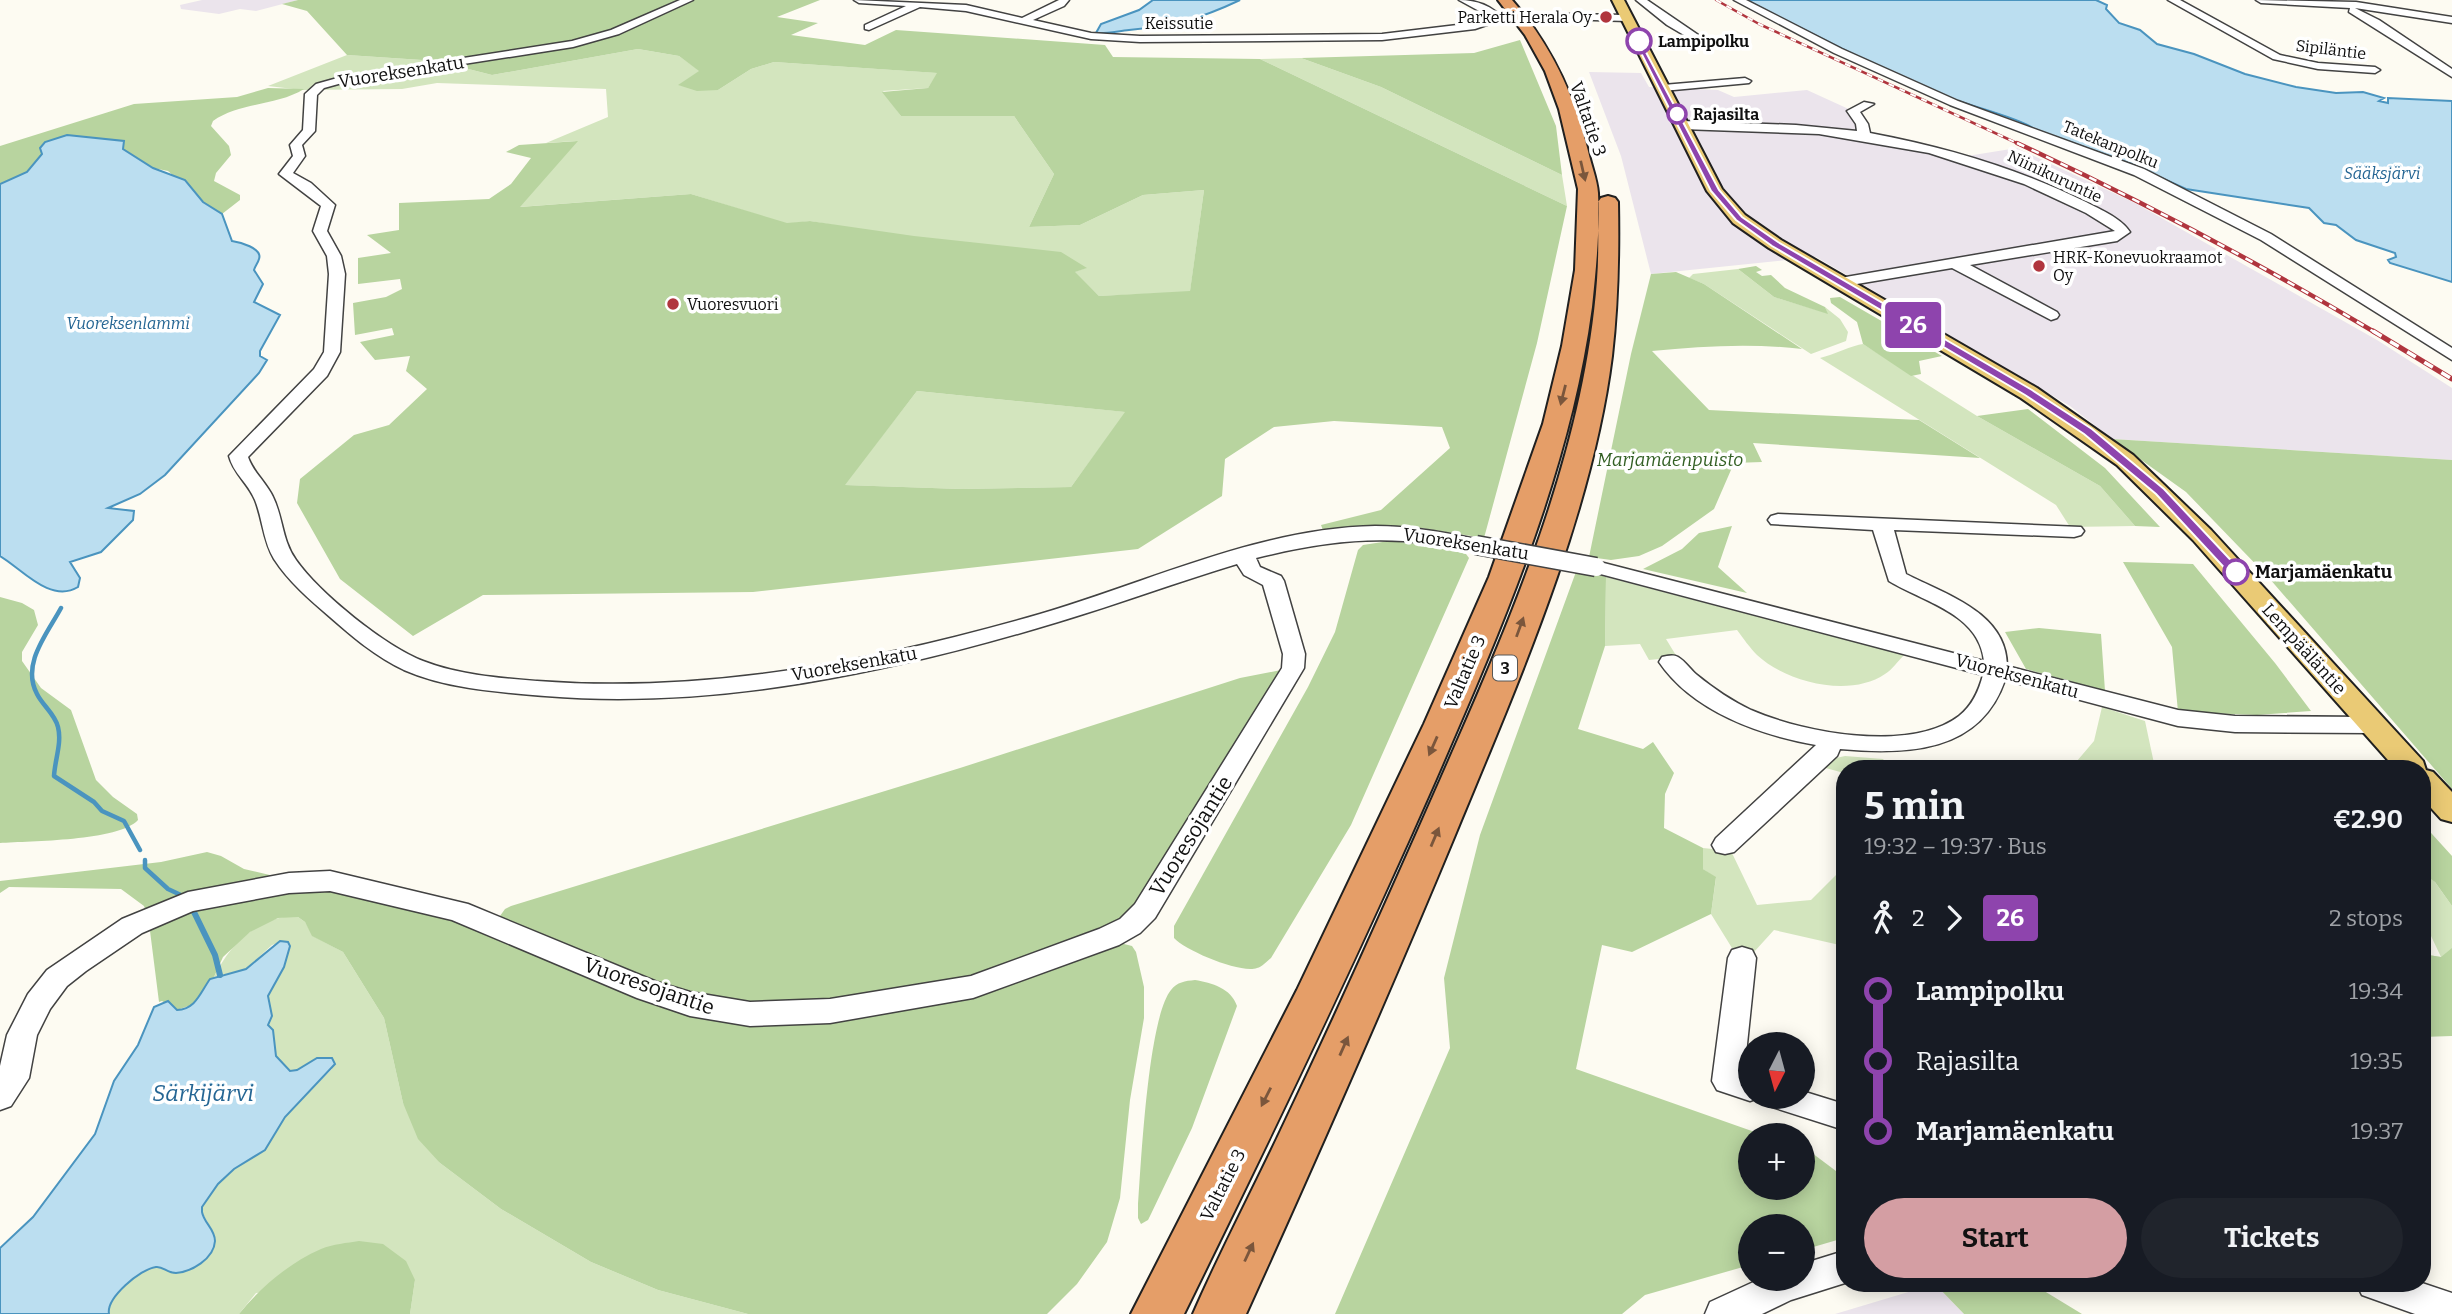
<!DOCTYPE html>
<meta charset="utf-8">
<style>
:root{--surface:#171b24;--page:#20242c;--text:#f1f3f6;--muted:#9ea1a6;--accent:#d49ea3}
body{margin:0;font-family:Bitter,serif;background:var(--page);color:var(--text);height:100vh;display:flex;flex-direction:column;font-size:26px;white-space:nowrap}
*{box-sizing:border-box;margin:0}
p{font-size:23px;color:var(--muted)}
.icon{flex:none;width:38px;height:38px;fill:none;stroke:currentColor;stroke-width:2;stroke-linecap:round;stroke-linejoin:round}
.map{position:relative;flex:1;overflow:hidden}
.sheet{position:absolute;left:1836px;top:760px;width:595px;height:532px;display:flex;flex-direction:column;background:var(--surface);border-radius:28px;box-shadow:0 4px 18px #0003}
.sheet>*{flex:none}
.badge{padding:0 14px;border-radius:5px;font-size:24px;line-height:46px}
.needle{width:46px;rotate:186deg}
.tools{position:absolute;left:1738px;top:1032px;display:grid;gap:14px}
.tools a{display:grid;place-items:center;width:77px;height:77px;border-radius:50%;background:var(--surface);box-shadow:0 4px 18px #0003;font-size:35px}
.map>.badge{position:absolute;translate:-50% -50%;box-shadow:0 0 0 4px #fff}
.legs{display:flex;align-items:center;gap:10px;height:77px;padding:0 28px;font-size:23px}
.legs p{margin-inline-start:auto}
.head{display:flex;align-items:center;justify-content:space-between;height:119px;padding:0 28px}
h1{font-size:38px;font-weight:700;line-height:52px}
.primary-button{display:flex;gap:14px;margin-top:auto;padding:14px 28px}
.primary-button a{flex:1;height:80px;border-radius:42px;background:var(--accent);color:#111;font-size:28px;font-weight:700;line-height:80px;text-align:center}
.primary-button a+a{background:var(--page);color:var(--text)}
ul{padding:0 28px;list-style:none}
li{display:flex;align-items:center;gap:24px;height:70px;font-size:26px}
li i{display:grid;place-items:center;width:10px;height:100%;margin:0 9px;background:currentColor}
li i::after{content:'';width:18px;height:18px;margin:-9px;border:5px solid;border-radius:50%;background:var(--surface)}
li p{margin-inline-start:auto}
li:first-child i{background:linear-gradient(#0000 50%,currentColor 0)}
li:last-child i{background:linear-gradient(currentColor 50%,#0000 0)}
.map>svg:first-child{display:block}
.industrial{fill:#ebe4ec}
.green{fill:#d3e5be}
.forest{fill:#b8d49f;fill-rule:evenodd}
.water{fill:#bbdef0;stroke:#4a94bf;stroke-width:2}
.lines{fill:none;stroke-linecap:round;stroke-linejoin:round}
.stream-far1{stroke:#4a94bf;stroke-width:4.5}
.stream{stroke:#4a94bf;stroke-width:6}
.minor-casing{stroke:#424242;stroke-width:3}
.major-casing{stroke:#202020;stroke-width:4}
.highway-casing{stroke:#202020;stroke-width:4}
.minor{fill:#fff;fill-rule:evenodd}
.major{fill:#eaca75;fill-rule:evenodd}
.highway{fill:#e59e68;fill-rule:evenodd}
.rail-far2-casing{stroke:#b0353e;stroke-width:2.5}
.rail-far1-casing{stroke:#b0353e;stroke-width:4.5}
.rail-casing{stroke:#b0353e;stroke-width:5}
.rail-far2{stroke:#fff;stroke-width:2;stroke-dasharray:6;stroke-linecap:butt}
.rail-far1{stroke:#fff;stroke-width:2.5;stroke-dasharray:8;stroke-linecap:butt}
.rail{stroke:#fff;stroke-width:3.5;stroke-dasharray:10;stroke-linecap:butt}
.minor-bridge-casing{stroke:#424242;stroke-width:21;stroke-linecap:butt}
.minor-bridge{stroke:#fff;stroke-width:18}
.oneway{fill:#7a563c}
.line-1{fill:#8e44ad;stroke:#fff;stroke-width:2}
.poi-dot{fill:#b0353e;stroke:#fff;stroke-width:2.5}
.stop-1-dot{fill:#fff;stroke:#8e44ad;stroke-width:3.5}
.labels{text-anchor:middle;stroke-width:7;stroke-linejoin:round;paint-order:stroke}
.far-poi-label{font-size:16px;fill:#0f0f0f;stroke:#fff;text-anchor:start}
.far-street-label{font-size:16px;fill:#0f0f0f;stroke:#fff}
.far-stop-label{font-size:16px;font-weight:bold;fill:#0f0f0f;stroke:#fff;text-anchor:start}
.far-water-label{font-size:16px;font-style:italic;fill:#256694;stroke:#fff}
.shield{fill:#fff;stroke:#575757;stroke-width:2}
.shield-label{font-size:16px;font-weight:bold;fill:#0f0f0f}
.street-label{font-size:18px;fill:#0f0f0f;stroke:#fff}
.park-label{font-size:18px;font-style:italic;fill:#336025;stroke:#fff}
.stop-label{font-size:18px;font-weight:bold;fill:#0f0f0f;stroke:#fff;text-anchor:start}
.near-street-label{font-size:21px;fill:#0f0f0f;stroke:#fff}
.near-water-label{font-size:23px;font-style:italic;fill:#256694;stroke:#fff}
</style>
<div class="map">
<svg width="2452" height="1314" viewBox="0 0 2452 1314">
<rect width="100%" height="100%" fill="#fdfbf2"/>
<path class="industrial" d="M202,0h96l-42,11 -16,-2 -21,5 -38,-5 -1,-4z
M1589,72l52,1 8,14 69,3 16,7 73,-7 46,21 12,25 96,21 56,-9 118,55 242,137 75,48v72l-340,-21 -42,-33 -254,-149 -165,17 -30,-118z
M1935,1284l29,30h-129z"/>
<path class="green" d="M638,49l41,7 21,15 -21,14 39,5 33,-21 23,-7 164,11 -10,15 -45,3 18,25h113l40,58 -25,53 51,-2 63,-30 61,-5 -14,102 -91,4 -25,-24 12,-4 -276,-47 -23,3 -96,-30 -172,13 57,-66 -30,2 62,-26 -2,-28 -169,-6 -35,6 -100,1 -34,-4 79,-31 90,6 55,14z
M1301,58l80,29 181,88 5,31 -307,-147z
M1738,269l36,28 53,16 -2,-6 15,12 8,13 -2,9 -35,13 -107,-70 -15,-6 4,-4z
M1863,344l114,72 123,70 35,40 -65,1 -14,-22 -236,-147c13,-3 33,-13 43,-14z
M917,391l209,21 -55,75 -110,2 -117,-4z
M1606,577l298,78c-6,6 -12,15 -19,19 -35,24 -98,9 -128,-19 -7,-7 -14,-17 -20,-25l-71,9 11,18 -28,3 -9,-16 -35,2z
M2102,707l43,14 10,47h-84l23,-27z
M1845,756l38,3 7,9h-46v5l-22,-6 10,-8z
M1703,848l28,3 26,54 54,-5 33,-33v79l-70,-16 -20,22 -22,-4 -21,-34 5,-36 -13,-9z
M2422,864l30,42v130l-30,-82 19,3 -19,-40z
M290,916l8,1 7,5 8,14 30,16 41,66 19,85 37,60 61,46 90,53 67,28 90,24h-338l5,-34 -159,13 -17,21h-130c-2,-17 28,-43 44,-46 8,-2 13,3 21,5l24,-8 14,-35 -10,-18v-5l16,-23 16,-15 31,-19 20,-33 47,-48 -42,1 -14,-14 -8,-31 4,-9 -4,-20 16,-55 -12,4 -26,24 -32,8c15,-31 40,-57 76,-61z"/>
<path class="forest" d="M298,0h522l-43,17 41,6 -27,12 74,10 31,-15 209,15 8,12 147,2 307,147 -30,137 -53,195 -63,-10 -97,5 -3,-8 60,-15 69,-62 -8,-21 -108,-6 -60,6 -49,32 -3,37 -84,53 -385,43 -270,3 -70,41 -73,-57 -43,-76 3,-24 54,-44 35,-10 38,-36 -21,-18 4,-15 -35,4 -15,-18 34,-7 -2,-7 -37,7 -2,-32 33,-6 16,-8 -2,-10 -42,5v-26l33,-5 -24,-18 32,-5v-27l90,-4 22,-15 20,-26 -25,-6 13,-7 59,-4 -58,66 171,-13 96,29 23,-2 104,15 147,16 26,16 -12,4 24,24 91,-5 14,-101 -61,5 -63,30 -51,2 25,-53 -40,-58h-113l-19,-24 46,-4 9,-15 -163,-11 -23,7 -33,21 -21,1 -19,-6 21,-14 -20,-15 -41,-7 -146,26 -55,-14 -90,-6 -40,-44 -25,-7zM917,391l208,21 -54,75 -110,2 -116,-4z
M1520,40l36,86 6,49 -181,-88 -80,-29 173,-5z
M268,88l36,1c-27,17 -65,13 -91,32l-2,5 18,20 2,9 -15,18 -2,8 26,14v5l-18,14 -19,-12 -35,-31 -15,-3 -19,-11 -11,-8 -2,-9c-26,0 -61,-11 -80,7l1,7 -15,18 -27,12v-38l134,-42 103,-7z
M1756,266l6,4 -6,2 6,4 9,-1 14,13 40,19 3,7 -54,-17 -36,-28z
M1676,272l28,12 98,65c-51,-6 -99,-3 -150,2l57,59 210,10 61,38 -227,-15 9,19 -28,1 -20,46 -52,37 -23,10 -28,4 -22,-3 42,-203 20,-80z
M1840,297l102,59 -23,5 2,13 -10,2 -48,-32 -6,-22 -26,-19 -1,-5z
M2028,409l77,59 55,59 -25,-1 -35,-40 -123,-70z
M2112,439l340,21v329l-183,-211 -83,-86z
M1732,526l-14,41 29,26 -104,-24 39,-20 17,-16z
M1389,541l49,5 28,8 3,4 -118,267 -80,133c-4,3 -9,9 -14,10 -16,6 -71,-17 -83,-30v-12l134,-239 27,-55 23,-82 5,-5z
M2123,562l70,2 82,99 36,48 -54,4 -79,-3 -6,-65z
M1577,569l29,8 -1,69 -27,83 65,20 10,-7 21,31 -9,21 -1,34 39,20v21l13,8 -5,37 -79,38 -30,-7 -26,124 190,67h-16v52h52l1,-39 5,1 36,27v61l-41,12 -1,-23h-52v38l-105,30 -23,19h-287l115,-266 -6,-70 36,-143z
M0,597l22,6 12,7 4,15 -16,27v9l19,27 30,22 25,70 17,17 24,17 1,6c-19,21 -108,21 -138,23z
M2039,628l62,6 4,57 -79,-22 -21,-37z
M1281,670l-130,219 -35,35 -107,45 -160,34h-146l-200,-82 -3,-5 5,-7 6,-3 449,-138 280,-90z
M2422,823l30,33v50l-17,-24 -13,-10z
M207,852l14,4 23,13 30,7 -128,36 -2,-6 -23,-17 -112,-2 -9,6v-12l161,-19z
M329,890l83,15 249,95 183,14 272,-72 16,4 4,6 8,35v31l-14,82 -10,98 -13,44 -30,42 -30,30h-299l-90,-24 -67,-28 -90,-53 -61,-46 -22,-24 -15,-36 -19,-85 -41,-66 -31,-16 -7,-14 -7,-5 -20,1 -28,14 -27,25 -9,20 -20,27 -17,6 -15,-9 -3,1 -10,-79c60,-17 118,-30 180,-33z
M2452,948v88l-30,1v-83l19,3z
M1195,980c17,3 36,8 42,26l-45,122 -41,86 -3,6 -7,4 -3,-6v-11c3,-42 10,-189 33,-217 6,-8 14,-9 24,-10z
M359,1241l24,3 23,17 9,19 -5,34h-171c22,-27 50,-51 82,-65 12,-5 26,-6 38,-8z
M1935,1284l101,2 46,28h-118z"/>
<path class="water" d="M1153,0h87c-40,19 -67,26 -111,30 -11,1 -22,4 -33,3l5,-9 38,-14z
M1746,0h350l11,5 -1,4 13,14 21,7 17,14 37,10 51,20 51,13 40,6 27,-1 21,6 -5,3 9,2v-5l64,3v181l-62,-19 -2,-3 8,-3 -1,-4 -39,-13 -20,-15 -12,-2 -15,-15 -123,-19 -58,-26 -94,-34c-9,-9 -62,-23 -79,-29 -72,-29 -141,-65 -209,-100z
M67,135l57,6 -1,8 30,19 32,12 18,22 19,12 10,27c7,1 31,7 27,18 -1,4 -4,7 -5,11l9,14 -9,18 26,13 -20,36v5l7,4 -8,13 -94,102 -25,19 -32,14 26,3 -1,9 -32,32 -31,10 10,16 -2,9c-28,17 -57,-19 -78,-31v-372l27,-12 15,-18 -2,-6 5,-6z
M280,941l8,1 2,4 -6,21 -16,29 4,20 -4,9 5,5 3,26 14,15 7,-1 20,-12h15l3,6 -50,53 -20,33 -31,19 -16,15 -16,23v5c2,11 13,17 13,29 -1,18 -24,31 -39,32 -9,0 -13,-7 -20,-6 -16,2 -50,31 -47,47h-109v-66l33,-31 62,-83 19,-53 24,-36 16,-38 14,-6 9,9c19,-1 23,-17 33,-31l36,-10z"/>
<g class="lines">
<path class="stream-far1" d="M61,608c-14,26 -40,56 -24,86 6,12 18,20 21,33 4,16 -3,32 -4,49l40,26 8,9 22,10 16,29
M145,860v8l23,21 17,8"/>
<path class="stream" d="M193,910l22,45 5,20"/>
<g class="minor-casing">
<path id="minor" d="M680,0h13l-74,34 -46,13 -231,36 -18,5 -7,7 -2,36 -13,14 3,11 -12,17 18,10 24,22 -8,26 14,25 4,18 -5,78 -13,24 -79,81c5,15 18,25 25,40 10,20 9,44 23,63 24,34 89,86 127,101 36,14 76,17 114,20 170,13 340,-20 503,-67 109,-32 220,-86 335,-88 34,0 68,6 101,13l7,2 3,4 -3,4 -7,2c-82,-17 -139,-13 -220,7l4,9 21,9 3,5 21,73 -1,14 -149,250 -15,15 -21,12 -146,53 -143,25 -80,3 -60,-10 -53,-18 -185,-78 -122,-29 -41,2 -96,18 -51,22 -56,38 -19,15 -17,23 -13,26 -8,43 -18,28 -11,4v-44l7,-31 21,-41 19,-24 75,-51 66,-27 101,-19 41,-2 138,33 189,78 33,10 60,10 80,-3 141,-23 128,-47 21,-10 15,-15 147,-236 1,-14 -20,-69 -19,-10 -7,-11c-60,18 -119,40 -179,58 -165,50 -341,88 -513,74 -47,-4 -97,-7 -141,-26 -28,-13 -51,-33 -74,-53 -20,-17 -41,-35 -56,-58 -11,-18 -11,-39 -19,-59 -7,-17 -22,-27 -26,-44l85,-87 10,-17 5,-78 -2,-18 -14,-25 8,-25 -42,-32 14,-18 -3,-11 13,-15 2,-36 11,-10 25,-7 231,-36 39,-11z
M854,0l112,5 56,13 37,-18h10l-5,6 -31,14 58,13 49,3 242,-2 92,-11 18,-5 -33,-18c18,0 33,6 45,19l-29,10 -93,11 -242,2 -49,-3 -125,-28 -46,-4 -51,23 -4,-1v-4l41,-19 -47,-3z
M1636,0h11l63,43 -9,2 -34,-20z
M1734,0h12l96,49 116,52 186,68 127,65 181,114v12l-191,-120 -127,-65 -184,-70 -116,-52z
M2168,0h12l100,55 38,8 57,4 5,3 -5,3 -57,-4 -45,-10z
M2256,0l100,2 96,15v6l-97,-15 24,12 73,49v8l-103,-65 1,-4 -89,-5z
M1564,14l63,1 5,3 -5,3 -66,-2v-4z
M1745,78l6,3 -2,2 -86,8 -6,-3 6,-3z
M1864,102l10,2 -14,8 8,12 2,9c75,14 147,35 216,69 15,8 35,16 44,30l-13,9 -147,24 87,47 2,3 -2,3 -6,2 -99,-52 -113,19 -5,-2 -3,-3 3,-3 281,-48 -29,-18 -62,-29 -95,-31 -110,-19 -137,-5 -6,-4 6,-4 114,4 61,6 -1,-7 -9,-13z
M1778,514l303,13 3,4 -3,4 -7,2 -180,-7 12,44c38,20 101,38 101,92l171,44 57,6 136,1 9,3 3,5 -3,5 -9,3 -136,-1 -57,-6 -173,-46c-25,73 -98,75 -165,69l-3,7 -103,96 -9,2 -9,-2 -4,-7 4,-7 100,-93c-56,-10 -123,-33 -157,-83l3,-5c5,-1 11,-3 16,0 7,4 13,13 19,18 17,14 35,26 54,35 53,23 159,43 208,6 14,-11 20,-26 24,-41l-394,-104 -3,-4 3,-4 7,-2 388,100c-5,-48 -61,-59 -95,-80l-16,-51 -102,-6 -3,-4 3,-4z
M1742,947l10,3 4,8 -12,115 6,2v22h11l-11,4 -33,-11 -5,-9 16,-123 4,-8z
M1802,1091l42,13v26l-75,-24 -5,-9h38z
M1844,1251l1,32 -54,17 -29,14h-57l5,-12 50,-23h42v-15z
M2356,1283h66l30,10v21h-37l-53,-19z"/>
</g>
<g class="major-casing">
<path id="major" d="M1612,0h12l98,189 23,26 36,25 256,148 96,67 78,75 212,231 3,9 7,2 19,20v30l-11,-3 -19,-21v-30h-27l-202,-228 -76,-75 -96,-67 -252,-150 -36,-25 -26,-32z"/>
</g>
<g class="highway-casing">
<path id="highway" d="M1498,0h14c39,45 62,94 76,151 3,14 9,28 10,42 2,37 -2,76 -6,114 -22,165 -90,320 -156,472 -79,180 -165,358 -252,535h-53l166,-324 127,-266 65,-147 54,-153 19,-78 13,-76 3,-81 -19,-80 -14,-38 -20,-36z
M1608,196l7,2 3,4c1,52 0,102 -6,154 -20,160 -96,331 -157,479 -67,161 -137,320 -209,479h-53c27,-62 59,-122 88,-184 56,-117 109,-236 161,-354 69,-157 142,-323 155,-496 2,-26 1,-52 1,-78l3,-4z"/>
</g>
<use href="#minor" class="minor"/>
<use href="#major" class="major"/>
<use href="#highway" class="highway"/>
<g class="rail-far2-casing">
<path id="rail-far2" d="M1716,0l43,24 262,121"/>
</g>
<g class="rail-far1-casing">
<path id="rail-far1" d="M2017,143c123,57 242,120 359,190"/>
</g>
<g class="rail-casing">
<path id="rail" d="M2373,331l79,48"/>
</g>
<use href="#rail-far2" class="rail-far2"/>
<use href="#rail-far1" class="rail-far1"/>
<use href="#rail" class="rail"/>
<g class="minor-bridge-casing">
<path id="minor-bridge" d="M1476,545l120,22"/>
</g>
<use href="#minor-bridge" class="minor-bridge"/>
</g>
<defs><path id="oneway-solid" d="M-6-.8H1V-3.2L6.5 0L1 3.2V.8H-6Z" transform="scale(1.75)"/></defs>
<g class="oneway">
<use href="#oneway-solid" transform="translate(1583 171) rotate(77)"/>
<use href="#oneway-solid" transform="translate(1563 395) rotate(104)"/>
<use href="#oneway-solid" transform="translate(1520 627) rotate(-70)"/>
<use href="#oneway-solid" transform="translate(1433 746) rotate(114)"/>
<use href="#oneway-solid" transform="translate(1435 837) rotate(-67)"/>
<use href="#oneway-solid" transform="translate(1344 1046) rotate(-66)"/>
<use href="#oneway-solid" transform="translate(1266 1097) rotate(117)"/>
<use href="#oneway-solid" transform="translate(1249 1252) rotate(-65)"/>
</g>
<path class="line-1" d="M1639,39l80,151 23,27 36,25 254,148 60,39 72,60 76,81v5h-9l-75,-81 -72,-60 -59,-39 -253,-149 -36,-26 -25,-29 -76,-150z"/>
<g class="poi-dot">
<circle cx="1606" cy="17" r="7"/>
<circle cx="2039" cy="266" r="7"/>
<circle cx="673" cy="304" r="7"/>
</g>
<g class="stop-1-dot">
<circle cx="1639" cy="41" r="12"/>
<circle cx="1677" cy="114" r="9"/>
<circle cx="2236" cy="572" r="12"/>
</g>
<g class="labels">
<g class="far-poi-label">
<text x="1592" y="23" text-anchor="end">Parketti Herala Oy</text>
<text x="2053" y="263">HRK-Konevuokraamot<tspan x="2053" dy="18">Oy</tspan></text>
<text x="687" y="310">Vuoresvuori</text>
</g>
<g class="far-street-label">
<text x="1179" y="29">Keissutie</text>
<text transform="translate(2331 49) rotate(7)" y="6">Sipiläntie</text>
<text transform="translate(2111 144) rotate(22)" y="6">Tatekanpolku</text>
<text transform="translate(2055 176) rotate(25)" y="6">Niinikuruntie</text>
</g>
<g class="far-stop-label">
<text x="1658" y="47">Lampipolku</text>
<text x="1693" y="120">Rajasilta</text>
</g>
<g class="far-water-label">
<text x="2382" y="179">Sääksjärvi</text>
<text x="128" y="329">Vuoreksenlammi</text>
</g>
<rect class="shield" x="1493" y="655.5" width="24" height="25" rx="5"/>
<g class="shield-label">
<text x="1505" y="674">3</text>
</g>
<g class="street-label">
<text transform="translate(401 72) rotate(-9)" y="6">Vuoreksenkatu</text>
<text transform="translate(1588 119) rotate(71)" y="6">Valtatie 3</text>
<text transform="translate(1466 544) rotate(9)" y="6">Vuoreksenkatu</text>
<text transform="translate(2304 649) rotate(48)" y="6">Lempääläntie</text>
<text transform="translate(854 664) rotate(-10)" y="6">Vuoreksenkatu</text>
<text transform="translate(1465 672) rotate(-67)" y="6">Valtatie 3</text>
<text transform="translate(2017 676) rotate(15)" y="6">Vuoreksenkatu</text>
<text transform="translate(1223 1185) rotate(-63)" y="6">Valtatie 3</text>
</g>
<g class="park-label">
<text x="1670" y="466">Marjamäenpuisto</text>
</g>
<g class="stop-label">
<text x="2255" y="578">Marjamäenkatu</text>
</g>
<g class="near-street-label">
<text transform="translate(1191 836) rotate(-58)" y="7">Vuoresojantie</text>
<text transform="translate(649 986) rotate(19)" y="7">Vuoresojantie</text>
</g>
<g class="near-water-label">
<text x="203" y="1101">Särkijärvi</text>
</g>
</g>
</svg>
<div class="tools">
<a><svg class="needle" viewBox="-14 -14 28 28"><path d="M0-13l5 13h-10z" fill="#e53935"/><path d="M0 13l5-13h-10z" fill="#9ea1a6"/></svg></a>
<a>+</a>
<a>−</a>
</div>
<b class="badge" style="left:1913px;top:325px;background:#8e44ad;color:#fff">26</b>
<section class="sheet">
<div class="head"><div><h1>5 min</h1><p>19:32 – 19:37 · Bus</p></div><b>€2.90</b></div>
<div class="legs"><svg class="icon" aria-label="walk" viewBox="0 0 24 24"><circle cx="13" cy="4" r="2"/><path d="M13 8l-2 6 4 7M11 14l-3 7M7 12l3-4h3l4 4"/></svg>2<svg class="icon" aria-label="forward" viewBox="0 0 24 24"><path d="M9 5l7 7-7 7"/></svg><b class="badge" style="background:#8e44ad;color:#fff">26</b><p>2 stops</p></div>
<ul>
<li><i style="color:#8e44ad"></i><b>Lampipolku</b><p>19:34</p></li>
<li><i style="color:#8e44ad"></i><span>Rajasilta</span><p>19:35</p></li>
<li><i style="color:#8e44ad"></i><b>Marjamäenkatu</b><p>19:37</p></li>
</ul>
<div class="primary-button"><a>Start</a><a>Tickets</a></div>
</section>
</div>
